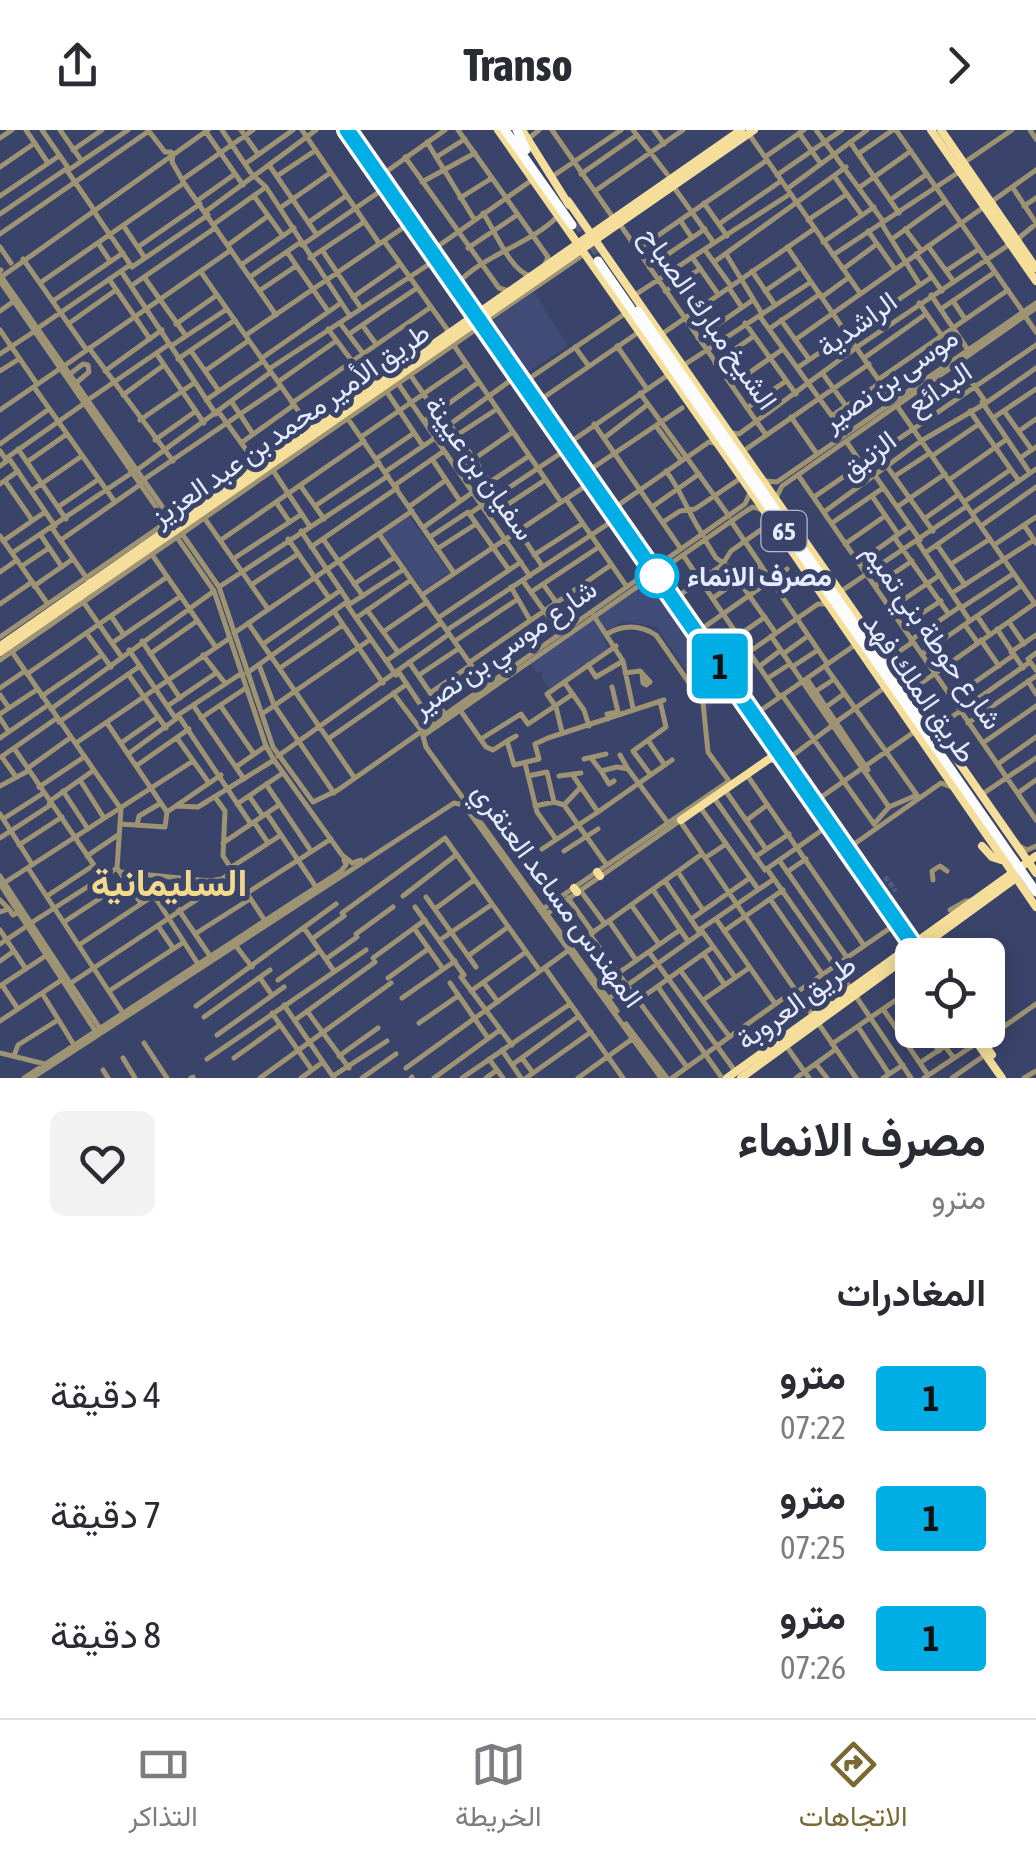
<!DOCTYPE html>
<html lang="ar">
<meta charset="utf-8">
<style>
:root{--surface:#fff;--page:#f2f2f3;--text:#2b2b33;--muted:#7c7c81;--line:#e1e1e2;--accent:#796933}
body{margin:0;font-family:"Asap Condensed",Vazirmatn,sans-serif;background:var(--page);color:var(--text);direction:rtl;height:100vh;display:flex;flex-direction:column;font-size:38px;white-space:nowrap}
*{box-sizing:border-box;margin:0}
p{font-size:32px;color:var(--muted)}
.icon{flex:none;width:55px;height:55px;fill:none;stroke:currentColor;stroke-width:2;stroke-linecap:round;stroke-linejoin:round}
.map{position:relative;height:948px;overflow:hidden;direction:ltr}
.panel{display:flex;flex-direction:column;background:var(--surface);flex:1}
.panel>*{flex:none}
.badge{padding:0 20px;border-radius:8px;font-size:35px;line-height:65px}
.buttons{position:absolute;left:895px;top:808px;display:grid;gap:20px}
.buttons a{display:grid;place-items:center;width:110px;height:110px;border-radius:15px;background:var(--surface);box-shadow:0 5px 25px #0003;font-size:50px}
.map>.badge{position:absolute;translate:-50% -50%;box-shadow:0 0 0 5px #fff}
h2{padding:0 50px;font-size:38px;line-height:90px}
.round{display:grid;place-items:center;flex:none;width:105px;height:105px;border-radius:15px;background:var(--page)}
.overview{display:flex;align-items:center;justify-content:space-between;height:170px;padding:0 50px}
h1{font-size:48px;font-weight:700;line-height:75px}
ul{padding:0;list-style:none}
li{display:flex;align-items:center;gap:30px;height:120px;padding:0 50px}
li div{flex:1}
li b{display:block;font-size:38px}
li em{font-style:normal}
li .badge{min-width:110px;font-weight:700;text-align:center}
header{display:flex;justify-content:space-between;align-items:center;height:130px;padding:0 50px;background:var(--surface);font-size:45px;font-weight:700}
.dock{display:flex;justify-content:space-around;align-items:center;height:140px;border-top:2px solid var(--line);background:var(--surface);font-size:28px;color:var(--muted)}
.dock a{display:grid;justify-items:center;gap:5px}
.dock .on{color:var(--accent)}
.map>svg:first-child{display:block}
.built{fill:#414c79}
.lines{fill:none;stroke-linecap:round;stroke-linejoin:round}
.minor-tunnel{stroke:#545d80;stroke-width:5;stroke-dasharray:5 2.5;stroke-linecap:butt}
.highway-tunnel{stroke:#545d80;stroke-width:9;stroke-dasharray:9 4.5;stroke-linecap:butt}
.minor{stroke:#9e9372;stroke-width:5}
.major{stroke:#f4de99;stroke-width:8}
.highway{stroke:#fcfcfc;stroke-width:9}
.line-casing{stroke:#fff;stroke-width:22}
.line{stroke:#00aee6;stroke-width:15}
.stop-dot{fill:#fff;stroke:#00aee6;stroke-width:5}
.labels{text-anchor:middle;stroke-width:10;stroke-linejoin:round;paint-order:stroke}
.shield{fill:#3a446a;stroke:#b2bad2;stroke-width:2.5}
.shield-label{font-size:25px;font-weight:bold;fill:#e6ecff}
.street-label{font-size:28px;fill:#e6ecff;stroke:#3a446a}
.stop-label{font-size:28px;font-weight:bold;fill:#e6ecff;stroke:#3a446a;text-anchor:start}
.district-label{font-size:38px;font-weight:bold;fill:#f2d98c;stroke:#3a446a}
</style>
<header><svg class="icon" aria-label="forward" viewBox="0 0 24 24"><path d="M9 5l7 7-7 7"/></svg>Transo<svg class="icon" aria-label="share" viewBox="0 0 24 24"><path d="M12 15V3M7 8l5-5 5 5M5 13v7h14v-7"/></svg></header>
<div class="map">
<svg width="1036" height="948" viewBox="0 0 1036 948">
<rect width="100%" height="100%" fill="#3a446a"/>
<path class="built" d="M534,162l34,54 -44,28 -34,-52z
M408,385l41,57 -26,18 -41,-57z
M648,452l78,113 -21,16 -2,-16 -46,-68 -34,-6 -21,13 7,16 -59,40 -9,-13 2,-7 -6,3 -7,-10z"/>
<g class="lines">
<path class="minor-tunnel" d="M885,747l11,14"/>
<path class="highway-tunnel" d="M577,93l25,36"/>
<path class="minor" d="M26,0l22,33
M42,0l27,39
M60,0l21,30
M148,0l17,22h6
M222,0l29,43 15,14 84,129
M241,0l17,24
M302,0l77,113
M458,0l90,127 -4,10
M552,0l62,89
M633,0l34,44
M654,0l10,14
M816,0l67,91v5l37,59
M896,0l127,182
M1030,0l6,9
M206,2l37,53
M799,3l22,31
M746,5l5,2 109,156
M0,8l12,-8
M528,9l11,-9
M427,12l47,77
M850,12l49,71
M73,20l29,-20
M858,24l35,-24
M173,25l-1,7 12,21 92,132
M438,26l27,-17
M405,27l94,131 10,3
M765,27l39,-27
M965,32l47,-32
M245,34l48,-34
M269,35l48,70
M0,37l35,-24
M67,41l61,-41
M383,44l62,-44
M581,44l56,-39
M777,45l65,-45
M277,46l39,-26
M553,46l68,-46
M834,46l27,38
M183,49l70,-49
M422,52l53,-29
M673,56l41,57 76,-49
M860,57l51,-36
M1013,58l23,35
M787,59l80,-59
M595,61l88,-61
M0,66l59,-40
M254,66l29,40
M460,68l32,-20
M890,70l37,-26
M197,71l38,-27
M991,72l45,-32
M704,73l23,33
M1024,76l12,-8
M280,78l50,-35
M93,80l39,57 76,-52
M205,82l111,-82
M483,83c13,19 26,56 47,63
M0,84l66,-45 26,38
M680,90l12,18
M808,90l39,-26
M309,92l37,-26
M619,93l147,212
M214,94l52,-37
M719,94l62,-43
M123,95l22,33
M905,99l16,21
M868,101l27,38
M0,104l149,-103
M892,109l53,-38
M384,111l65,91
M823,112l51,-35
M1018,112l2,-5 16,-13
M98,113l12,18
M228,115l40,-29
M302,115l80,-55
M928,116l26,36
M0,117l11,16
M138,117l62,-43
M787,117l106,154
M468,118l49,-33
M434,119l98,-69
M322,120l39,58
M637,120l129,-89
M705,120l26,36
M287,122l41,59
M726,124l35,58v6l84,116
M916,124l26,37
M833,125l126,-83
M692,127l26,37
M310,128l54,-36
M23,129l63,90
M714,132l132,-95
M241,135l53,-37
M649,137l56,-38
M843,139l34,-25
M0,141l1,-1
M121,141l95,143
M752,141l23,34
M946,141l33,-22
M201,142l110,157
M0,145l171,244
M4,145l204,-145
M144,147l42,59
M250,147l51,-35
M109,149l41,60
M0,151l214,310 52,155 8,14 68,95 10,8 9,-3
M40,153l144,-100
M457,154c26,-29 72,-39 100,-67
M131,156l84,-58
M729,158l12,18
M259,161l37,-25
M665,161l35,-22
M765,161l35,-24
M635,165l79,-52
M931,165l37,55
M353,167l46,-32
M822,167l26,-19
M53,171l70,-48
M953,171l12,18
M919,173l23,33
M941,179l54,-37
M0,181l14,-10
M1025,186l11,16
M781,190l28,39
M486,191l94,-64
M340,193l43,57
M745,193l51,71
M68,194l48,-34
M176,194l41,-29
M363,196l13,18
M38,198l92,-63
M328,199l24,32
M769,199l51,-35
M0,200l37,54
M349,204l68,-46
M662,204l152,-105
M246,205l161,-110
M698,208l55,-38
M795,210l189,-133
M453,214l108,158
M171,216l56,-37
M617,216l30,43
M575,217l13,18
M89,218l84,113
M191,221l28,40
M156,223l48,70
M0,224l35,-23
M419,225l-7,-10 7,-5
M262,228l79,-55
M864,228l62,-44
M178,229l57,-39
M715,233l39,-27
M958,233l27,38
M684,235l127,-83
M64,236l167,-116
M797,238l135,-91
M269,239l165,-108
M0,241l19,-12
M105,241l57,-41
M205,241l43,-30
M409,243l27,39
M70,244l13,-10 5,1 1,7 -13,11
M823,244l23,32
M879,249l129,-89
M527,250l99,-67
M278,252l58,-41
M397,252l133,194
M732,255l51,-36
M34,257l81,115
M385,259l38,57
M640,263l89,123
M123,265l41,-30
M88,270l80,-55
M206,270l57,-39
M540,270l99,-68
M231,271l22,33
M982,272l48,71
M292,273l139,-96
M897,276l138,198
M747,278l39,-27
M0,280l61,-42
M218,281l40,55
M970,281l49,70
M1004,281l28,39
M833,285l47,-32
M346,286l108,157
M791,287l26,37
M993,288l43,-29
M140,290l54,-37
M424,291l55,-39
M449,293l49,71
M594,294l87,125
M656,296l25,34
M1019,301l17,-12
M732,303l7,1 118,-87 153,-103
M435,305l79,-57
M457,305l40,-26
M361,307l106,-73
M604,308l43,-33
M155,310l41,-29
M846,311l22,32 6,1 46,66
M241,313l53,-38
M569,313l99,-68
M0,314l49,-35
M18,319l48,70
M0,321l7,10 -7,5
M742,322l127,-88
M932,326l47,-32
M8,327l47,69
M1020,328l16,-11
M5,329l80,-56
M376,329l38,-26
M432,329l28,42
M27,332l40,-28
M886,335l47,66
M137,340l134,-98
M458,340l55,-38
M588,341l94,-63
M666,341c16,20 22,43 37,64
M274,342l35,53
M385,342l50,-34
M798,345l238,345
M895,346l35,-23
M143,350l137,-93
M949,350l58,-41
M5,351l27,39
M765,351l12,1 259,-179
M490,352l39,-26
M0,354l18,-13
M300,355l24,34
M395,355l49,-34
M31,361l51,-35
M872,366l26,38
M814,367l222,-152
M776,368l6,-12 254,-178
M566,369l61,88
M276,372l13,19
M964,372l46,-32
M315,376l64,-43
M410,376l36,-26
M58,377l41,-28
M652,377l47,-33
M897,377l48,-33
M503,378l40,59
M614,378l95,-66 6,1
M824,382l97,-71 65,-38 50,-35
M973,383l63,-44
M469,384l95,-63
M490,386l55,-36
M205,389l63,90
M924,389l34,-24
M731,391l96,142
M663,392l17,-11 15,-2 46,-31
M832,393l51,-35
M1024,395l12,18
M981,396l55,-39
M424,397l49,-35
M52,398l36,52
M178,398l41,59 54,160 40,55 25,-12 407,-286 5,-11
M301,401l49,73 54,-35
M40,404l22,33
M379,404l106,151
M0,406l47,67
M430,407l38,-25 41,58
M894,407l54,76
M288,409l41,59
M323,409l40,57
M61,410l80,-56
M221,410l143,-99
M705,410l11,18 13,9 46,65
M3,411l42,-29
M917,411l53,80
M845,414l40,-28
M937,415l28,40
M994,415l42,-28
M311,417l86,-59
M437,419l39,-25
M12,423l121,-81
M925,423l50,-35
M534,425l48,-31
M683,425l96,141
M153,426l62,90
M233,429l69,-45
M858,433l52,-37
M951,434l39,-25
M22,436l27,-18
M0,442l17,-12
M523,451l37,52
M354,454l41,-27
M543,454l13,18
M251,455l47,-31
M34,456l39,-27
M875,456l37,-25
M219,457l169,-111
M511,457l19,33
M531,462l68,-45
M840,462l127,-86
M952,463l82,-53
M422,465l168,-112
M677,467l45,-32 9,-14 41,-29
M713,468l46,-32
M82,470l39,56
M0,474l32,-22
M347,475l49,70
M891,478l49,-33
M961,478l52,-34
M367,480l31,42
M335,483l48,70
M111,486l13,19
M594,486l29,45 10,47
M977,486l13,19
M356,488l55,-38
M438,488l83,-56
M1009,492l15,22
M248,493l106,154
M965,495l13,18
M902,496l39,-25
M997,499l26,39
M447,500l167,-110
M700,500l87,-61
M383,502l44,-30
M234,503l178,-122
M87,504l24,33
M739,505l26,-18
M771,506l118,171
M0,507l161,-111
M911,510l50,-34
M981,510l18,26
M142,511l38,57
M455,511l63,-42
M112,513l69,-47
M263,514l78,-54
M10,519l111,160 -4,59 24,35
M1011,522l25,-17
M1036,523l-8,6 8,11
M150,524l47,-33
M783,524l25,-18
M922,524l100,-69
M203,525l22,28
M888,529l25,-17
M0,530l475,-330
M386,531l55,-38
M409,532l35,51
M470,532l141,-97
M259,535l15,40 60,88
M588,535l8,12 27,-16
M760,536l21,-16
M825,536l92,129
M792,537l26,-17
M280,538l63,-43
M726,538l92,-64h9
M398,541l34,51
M247,543l101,-72
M625,543l15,-2 10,11 -4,3 -3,-2 -1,-10
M27,544l140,-97
M128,544l38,54
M419,545l39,-26
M768,548l22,-14
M807,549l61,91
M1028,551l8,13
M564,552l20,28 5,16
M0,558l25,-17
M816,561l17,-11
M910,561l124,-87
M393,563l28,37
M430,563l41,-28
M0,565l9,13
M782,565l92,129
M42,566l60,-41
M952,568l62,-43
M169,575l47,-32
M193,575l51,74
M220,575l34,49
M826,577l18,-13
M51,579l163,-118
M460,580l26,37 7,3 14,-9 7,24 25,-6 -4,-15 13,-6 116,-38
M757,583l98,-68
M0,584l38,-25
M262,584l109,-75
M178,585l73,109
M178,585l64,-42
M0,588l9,14
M201,588l45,-30
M608,589l-1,-5 11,-2 -6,-25
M59,592l81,-56
M836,592l48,-34
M107,593l60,89
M968,593l68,-47
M936,598l94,-66
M562,602l-6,-25 -9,-13 69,-48
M0,608l48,-33
M177,608l32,45
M328,609l79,-55
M481,609l40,-25 7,10 45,-30
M507,611l9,-5
M649,612l15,22
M76,613l154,-105
M121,613l37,-26
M983,613l53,-37
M14,618l88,129
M128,624l48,-35 -47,-69
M620,625l8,14
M278,626l171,-122
M1,627l56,-39
M2,627l14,20
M591,628l10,13 16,-4 11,2 40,54
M584,629l22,-5
M788,629l45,-34
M525,633l12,49 19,27
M998,634l38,-27
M136,636l53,-37
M236,637l30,-21
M28,638l42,-30
M601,641l8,13 5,-3
M650,644l-17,-23 33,-24 -6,-26
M747,645l116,169
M528,646l19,-4 7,30
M559,646l22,-3
M574,647l24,35 74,-52
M80,650l24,38
M266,654l45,67
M0,656l28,-15
M39,657l45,-30
M725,660l41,59
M63,661l25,38
M1018,663l18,-13
M981,665l55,-37
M249,666l14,20
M215,667l10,14 -2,45 42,65
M714,668l51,72 63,-44
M817,670l97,-68
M237,674l46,-31
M564,675l16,-17
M176,676l22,1 76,-47
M535,676l19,-4 10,3 42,59
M700,677l58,82
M0,684l32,50
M267,684l49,73
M3,689l39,-25
M747,690l20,-15
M680,691l133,195
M254,692l14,21
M120,694l45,3 2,-15 54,-37
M874,694l15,-17 28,-12
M137,695l2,-9 22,-13
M0,708l49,-32 1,-5 44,-31
M223,713l56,-38
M19,715l43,-28
M850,717l91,-64 10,4
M1021,717l6,3 9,-4
M542,719l56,-37
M564,721l34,-22
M87,726l31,-21
M755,727l34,-23
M705,728l21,-14
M779,730l67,96
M28,738l95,145
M230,738l51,-33
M767,739l84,120
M120,742l90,9 12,-2 10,-7
M139,742l59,92
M678,742l25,38
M787,742l19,-13
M0,746l101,154
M933,750l-1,-9 8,-5 7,5
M665,751l35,52
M4,753l189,-122
M0,754l96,148
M580,760l25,34
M653,760l35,51
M247,763l84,-54
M47,766l47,-31
M403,766l53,-41
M426,767l50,70
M568,768l25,35
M770,769l52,75
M0,770l9,9
M632,776l27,38
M415,777l49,68
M435,779l39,-29
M543,779l186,-128 -21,-29 -5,-49 -47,-68c-16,-10 -32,-11 -49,-1
M950,780l16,-9h7
M0,782l9,-3 4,6 6,-3
M342,783l103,-75 95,133
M548,783l133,-93
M691,789l59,-41
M716,789l58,83
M609,791l27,39
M64,792l73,-48
M31,793l86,-55
M158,796l15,22
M304,798l30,43
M414,798l29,41
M0,800l26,39
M699,800l75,-51
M702,801l33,46
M724,801l59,-41
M195,804l55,-35
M356,804l37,-27
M590,805l97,132
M312,809l32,-23
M440,810l51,-35
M0,814l27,-18
M79,815l83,-55 4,1 44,65
M236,816l16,21
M571,818l131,-94
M649,822l86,119
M704,824l20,30
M468,826l40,-29
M373,828l52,-38
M326,829l31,-22
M0,831l14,-10
M545,838l78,110
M680,840l49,66
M617,844l63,-44
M461,847l51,68
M260,848l12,17
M388,848l40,-29
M278,850l41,-29
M71,853l163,-108
M450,853l38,55
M484,853l14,19
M2,855l16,24
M0,856l47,-31
M658,857l64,91
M109,861l75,-49
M471,861l55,-39
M797,862l99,-68
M42,863l32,52
M855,865l56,83
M902,866l10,16
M402,868l53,-37
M608,869l94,-67
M703,870l46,-32
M637,871l76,-54
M284,875l50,73
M196,876l140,-102
M883,879l45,66
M307,881l42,57
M617,881l-191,-264 -3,-11 323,-225 7,-4 9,3
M272,883l40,57
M204,887l66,-47
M295,890l80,-58
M0,891l63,-42
M419,893l39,-27
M818,893l38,55
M626,894l41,54
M858,897l31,47
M925,900l14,21
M932,900l22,28
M217,905l67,-48
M982,912l54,-38
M144,913l23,35
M832,914l80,-55
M502,920l19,28
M789,920l20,28
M0,923l45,11
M14,926l4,-11 40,-25
M339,926l39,-28
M123,928l12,20
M234,928l46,-33
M522,928l11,15
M207,929l159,-109
M489,929l14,19
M921,932l47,-31
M816,934l11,14
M512,935l67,-49
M406,938l163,-118
M103,940l5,8
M333,946l54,-35
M24,948l317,-207 5,-6 -2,-5
M32,948l422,-275 10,2 5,7 192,266
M191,948l2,-1
M260,948l131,-95
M301,948l22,-16
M362,948l34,-24
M411,948l1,-1
M434,948l66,-48
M462,948l108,-74
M486,948l11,-8
M526,948l65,-46
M578,948l54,-39
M672,948l123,-88
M796,948l40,-29
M883,948l20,-13
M924,948l53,-35
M952,948l33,-23
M1024,948l12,-7"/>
<path class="major" d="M342,0l575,825
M350,0l371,531
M498,0l252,360 286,417
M522,0l47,75
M931,0l105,151
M941,0l95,138
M568,71l468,672
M170,387h15
M0,516l741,-516
M0,522l754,-522
M718,528l177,256
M681,690l88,-61 11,-2
M982,716l10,11 9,3
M597,742l3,4
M574,758l3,4
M915,812l9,13
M968,900l34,48
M975,900l17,25
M727,948l309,-222
M741,948l275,-200"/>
<path class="highway" d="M505,0l67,95
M517,0l9,20
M598,131l438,631
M638,181l301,435"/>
</g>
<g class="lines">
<g class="line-casing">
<path id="line" d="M347,0l573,825"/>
</g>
<use href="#line" class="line"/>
</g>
<circle class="stop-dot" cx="657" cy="446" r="20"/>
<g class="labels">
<rect class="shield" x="761.5" y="381" width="45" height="40" rx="8"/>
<g class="shield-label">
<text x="784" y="410">65</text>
</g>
<g class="street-label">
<text transform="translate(709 188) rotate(55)" y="10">الشيخ مبارك الصباح</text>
<text transform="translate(857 194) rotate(-36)" y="10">الراشدية</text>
<text transform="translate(890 249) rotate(-35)" y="10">موسى بن نصير</text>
<text transform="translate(939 258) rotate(-34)" y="10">البدائع</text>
<text transform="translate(290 294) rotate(-35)" y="10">طريق الأمير محمد بن عبد العزيز</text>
<text transform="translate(868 325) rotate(-37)" y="10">الزنبق</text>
<text transform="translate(480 338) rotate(55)" y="10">سفيان بن عيينة</text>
<text transform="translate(933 506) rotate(55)" y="10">شارع حوطة بني تميم</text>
<text transform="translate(504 518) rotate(-35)" y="10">شارع موسي بن نصير</text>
<text transform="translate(920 558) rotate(55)" y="10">طريق الملك فهد</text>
<text transform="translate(558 765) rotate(54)" y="10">المهندس مساعد العنقري</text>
<text transform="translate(796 872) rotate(-36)" y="10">طريق العروبة</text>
</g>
<g class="stop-label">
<text x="687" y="456">مصرف الانماء</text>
</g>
<g class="district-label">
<text x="169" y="766">السليمانية</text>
</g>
</g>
</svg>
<div class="buttons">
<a><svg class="icon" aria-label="locate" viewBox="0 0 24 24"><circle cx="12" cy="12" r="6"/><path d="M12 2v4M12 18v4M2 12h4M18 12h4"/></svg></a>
</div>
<b class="badge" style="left:720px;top:536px;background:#00aee6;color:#111">1</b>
</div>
<section class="panel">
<div class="overview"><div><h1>مصرف الانماء</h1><p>مترو</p></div><a class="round"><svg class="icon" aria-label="heart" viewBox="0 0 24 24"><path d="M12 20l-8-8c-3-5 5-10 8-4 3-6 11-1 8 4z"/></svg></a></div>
<h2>المغادرات</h2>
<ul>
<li><span class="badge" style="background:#00aee6;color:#111">1</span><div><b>مترو</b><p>07:22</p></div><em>4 دقيقة</em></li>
<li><span class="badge" style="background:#00aee6;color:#111">1</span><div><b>مترو</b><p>07:25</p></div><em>7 دقيقة</em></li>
<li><span class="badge" style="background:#00aee6;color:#111">1</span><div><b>مترو</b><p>07:26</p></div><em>8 دقيقة</em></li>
</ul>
</section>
<nav class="dock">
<a class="on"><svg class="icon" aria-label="directions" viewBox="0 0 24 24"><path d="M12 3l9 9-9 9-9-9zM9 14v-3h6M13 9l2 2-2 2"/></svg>الاتجاهات</a>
<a><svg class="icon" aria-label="map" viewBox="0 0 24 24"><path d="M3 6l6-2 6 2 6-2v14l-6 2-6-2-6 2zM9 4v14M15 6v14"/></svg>الخريطة</a>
<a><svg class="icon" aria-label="tickets" viewBox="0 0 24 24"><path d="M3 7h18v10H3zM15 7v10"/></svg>التذاكر</a>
</nav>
